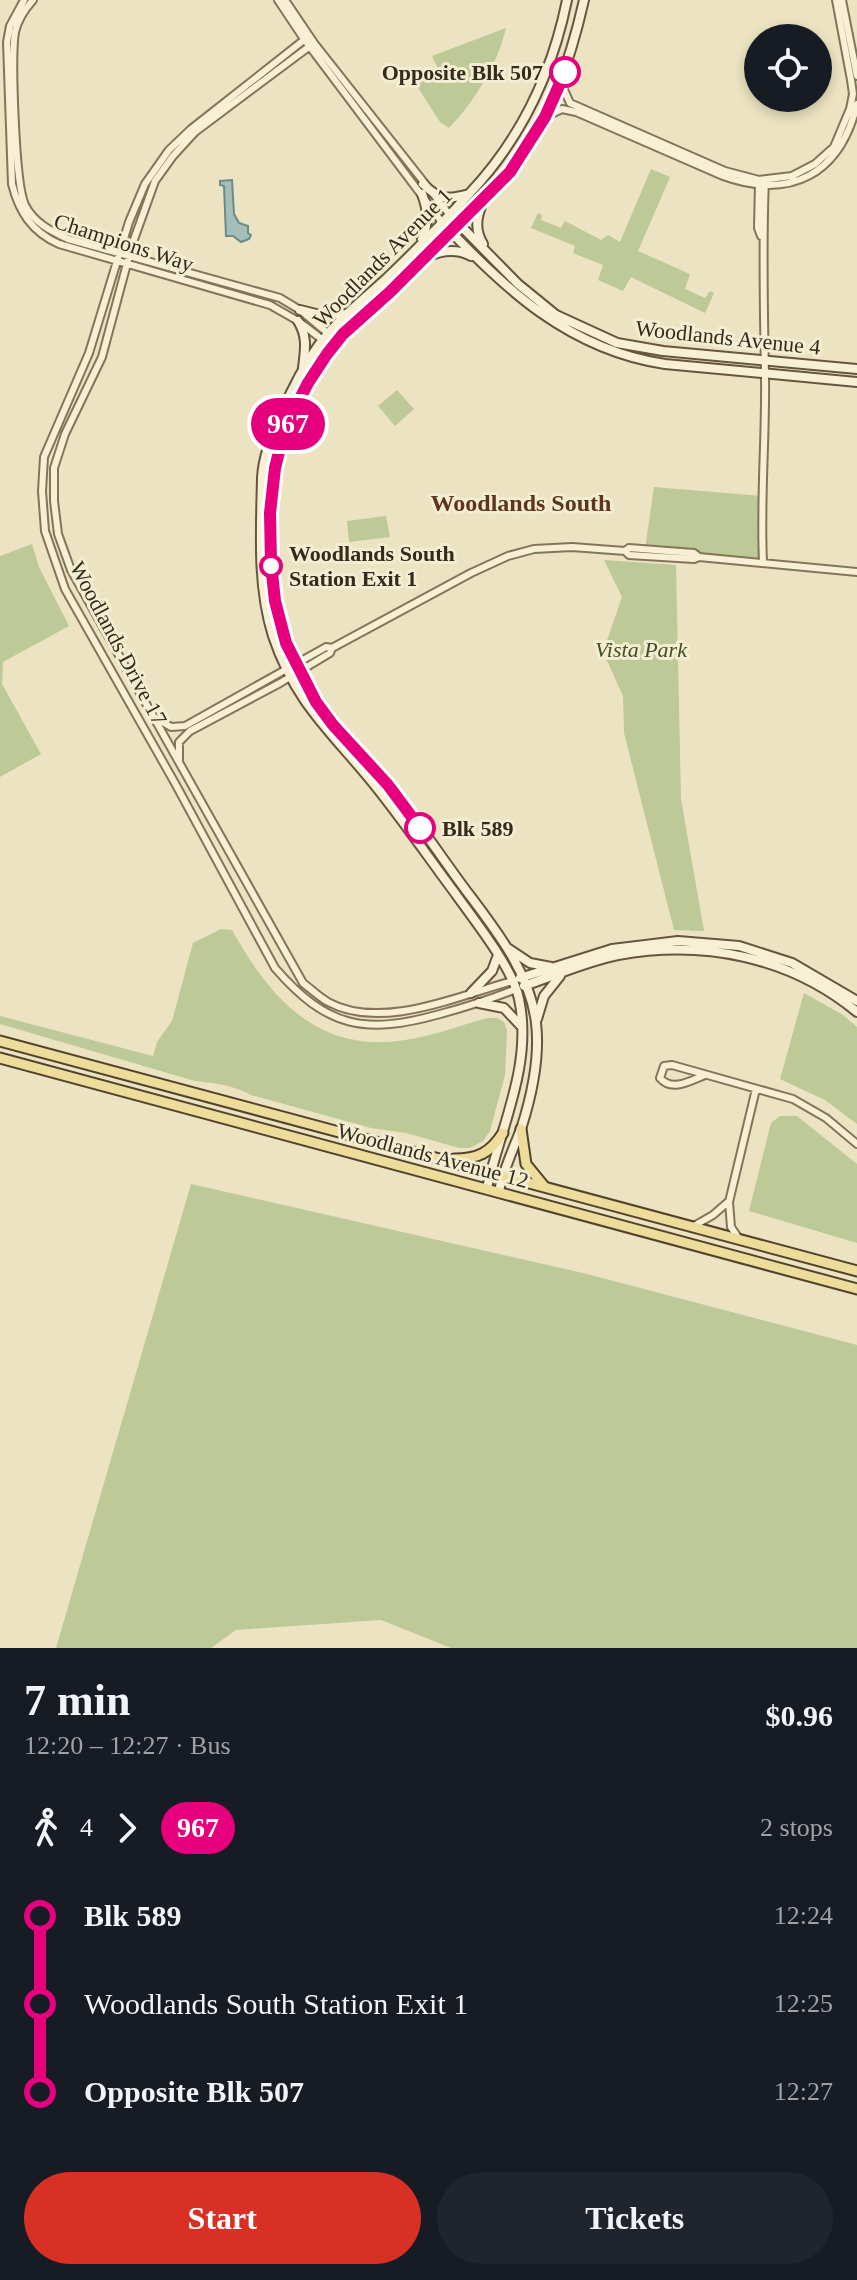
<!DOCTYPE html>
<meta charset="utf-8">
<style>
:root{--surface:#171b24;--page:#20242c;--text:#f1f3f6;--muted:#9ea1a6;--accent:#d93025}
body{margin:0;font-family:Georgia,serif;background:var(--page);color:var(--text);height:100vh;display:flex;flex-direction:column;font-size:30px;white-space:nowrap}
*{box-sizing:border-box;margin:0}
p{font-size:26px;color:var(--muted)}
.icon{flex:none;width:44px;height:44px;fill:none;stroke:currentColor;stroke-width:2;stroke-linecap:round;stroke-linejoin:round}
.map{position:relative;height:1648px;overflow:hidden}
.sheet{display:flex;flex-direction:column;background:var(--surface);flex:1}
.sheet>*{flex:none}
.badge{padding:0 16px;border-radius:26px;font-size:28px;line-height:52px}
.fabs{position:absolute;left:744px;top:24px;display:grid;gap:16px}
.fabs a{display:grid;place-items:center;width:88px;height:88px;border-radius:50%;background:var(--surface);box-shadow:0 4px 12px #0003;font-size:40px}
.map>.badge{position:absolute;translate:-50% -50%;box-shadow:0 0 0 4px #fff}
.legs{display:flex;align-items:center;gap:12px;height:88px;padding:0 24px;font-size:26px}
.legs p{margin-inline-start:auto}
.overview{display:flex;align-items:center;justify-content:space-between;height:136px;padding:0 24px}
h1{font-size:44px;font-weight:600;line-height:60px}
.primary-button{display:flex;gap:16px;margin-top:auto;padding:16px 24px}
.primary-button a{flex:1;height:92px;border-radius:48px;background:var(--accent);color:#fff;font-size:32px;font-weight:600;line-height:92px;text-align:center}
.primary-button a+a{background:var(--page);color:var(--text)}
ul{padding:0 24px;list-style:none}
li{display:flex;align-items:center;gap:28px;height:88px;font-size:30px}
li i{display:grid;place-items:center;width:12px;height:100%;margin:0 10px;background:currentColor}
li i::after{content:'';width:20px;height:20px;margin:-10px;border:6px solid;border-radius:50%;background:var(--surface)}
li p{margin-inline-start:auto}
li:first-child i{background:linear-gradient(#0000 50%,currentColor 0)}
li:last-child i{background:linear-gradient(currentColor 50%,#0000 0)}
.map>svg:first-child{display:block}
.green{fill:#bdc996}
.water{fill:#a4beb9;stroke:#6b8b87;stroke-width:2}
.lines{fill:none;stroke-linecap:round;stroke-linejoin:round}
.street-casing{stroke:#84755a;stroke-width:10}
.secondary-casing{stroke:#66563d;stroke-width:12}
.primary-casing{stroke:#52432e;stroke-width:13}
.street{stroke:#f7f0d4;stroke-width:6}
.secondary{stroke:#f7f0d4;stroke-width:8}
.primary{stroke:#eddc9a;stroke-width:9}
.line-1-casing{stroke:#fff;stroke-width:18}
.line-1{stroke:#e6007e;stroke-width:12}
.stop-1-dot{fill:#fff;stroke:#e6007e;stroke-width:4}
.labels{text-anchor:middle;stroke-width:6;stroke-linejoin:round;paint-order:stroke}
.stop-label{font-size:22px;font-weight:bold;fill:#342b1d;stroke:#f3edd1;text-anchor:start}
.street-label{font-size:22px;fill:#342b1d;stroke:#f3edd1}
.park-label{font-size:22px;font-style:italic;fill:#415025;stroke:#f3edd1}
.neighbourhood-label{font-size:24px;font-weight:bold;fill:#5f331f;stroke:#f3edd1}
</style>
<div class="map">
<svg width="857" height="1648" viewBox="0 0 857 1648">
<rect width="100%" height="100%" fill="#ebe3c1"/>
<path class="green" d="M506,28c-9,37 -31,73 -57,100l-9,-6 -25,-39 24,-12 -7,-15z
M651,169l19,8 -32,74 52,23 -5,15 20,9 5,-7 4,2 -9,20 -74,-36 -8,14 -25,-11 5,-15 -30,-12 2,-7 -44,-18 7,-15 4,2 -1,5 20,8 4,-7 36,19 7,-5 12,7z
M397,390l17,19 -19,17 -17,-20z
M654,487l107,9 1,65 -117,-12z
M386,516l4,21 -41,5 -2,-21z
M32,544l7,23 30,59 -66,36 -1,22 39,70 -41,23v-221z
M604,560l72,5 5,234 23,132 -30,-1 -50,-197 -1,-37 -20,-44 19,-55z
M221,929l11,1c38,68 86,124 173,110 28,-4 56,-15 83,-22h9l7,4 3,9 -2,44 -15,56 -7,10 -13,7h-11l-53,-15 -35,-5 -120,-33c-18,-10 -36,-12 -56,-14l-195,-57v-8l153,40 4,-14 15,-21 21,-78z
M804,993l39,22 14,12v97l-32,-24 -45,-21z
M780,1116h17l60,48v79l-108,-32 22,-88z
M191,1184l392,89 274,72v303h-406l-70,-28 -145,10 -25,18h-155z"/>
<path class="water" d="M232,180l2,34 5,9 9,3v7l3,2 -2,4 -8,3 -8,-6h-7l-2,-50 -4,-1v-4z"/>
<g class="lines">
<g class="street-casing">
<path id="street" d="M24,0l-14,26 -3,16 5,142c7,28 20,48 47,60l211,61 28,16 34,26
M33,0c-8,9 -15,19 -18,32 -4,25 0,152 10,173 9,18 26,26 43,34l212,59 20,12 37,31
M278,0l26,39 137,182
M285,0l29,43 135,171
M842,0l15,76
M309,36l-118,93 -22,21 -24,34 -16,38 -40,131 -45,104 -2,34 3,40 20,58 111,196 99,183c52,60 90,67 165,46 26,-7 51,-15 76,-25
M314,43l-119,89 -22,24 -18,25 -23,64 -30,112 -37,77 -11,34v33l4,33 13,36 232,413c8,6 16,14 25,19 53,29 130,-6 184,-21
M561,83l9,20 155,68 34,9 33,-4 23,-12 19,-17 16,-38 3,-15 -2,-14 -15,-80
M545,117l17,-8 14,3 147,64c67,24 117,-1 134,-72
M759,183l-1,45 3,8
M625,551l4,4 65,4 5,-2 158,15
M763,562c-3,-62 3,-124 2,-185 -1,-66 -3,-131 0,-197
M156,718l15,9 14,-1 141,-79 6,1
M179,760v-18l11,-11 90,-48 50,-30 2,-5 139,-75 37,-17 26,-7 38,-2 53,4 4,-3 65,5 5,4
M705,1075c-15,6 -33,17 -45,3l4,-12 8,-1 121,34 33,19 31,26
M692,1227l21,-12 15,-13
M739,1239l-8,-12 -2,-25 27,-113"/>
</g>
<g class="secondary-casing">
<path id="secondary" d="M423,184c16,16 25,16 46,10
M422,194c6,16 7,29 0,45
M482,204c-6,15 -7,26 1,40
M449,214l69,70 38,31 61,28 46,8 194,18
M441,221c63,68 129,129 224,143l192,18
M427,257c15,-7 29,-9 44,-1
M300,310l20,5 28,-1
M298,321c10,16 7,29 5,47
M509,949l21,14 21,4
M520,978l92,-29 66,-8 61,5 53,17 65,38
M524,986c30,-10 63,-25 94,-31 85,-15 171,1 239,57
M471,993l21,-22 6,-16
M479,1003l25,5 17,18
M537,1019l7,-23 16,-20
M487,1188c14,-62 46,-124 32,-189 -6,-31 -45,-79 -64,-106 -26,-35 -51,-71 -78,-105 -43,-54 -81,-83 -104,-152 -16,-50 -12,-107 -11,-158 1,-23 11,-45 20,-66 10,-23 21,-45 36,-66 19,-26 46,-47 69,-68 28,-27 56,-55 82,-84 52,-55 83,-120 98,-194
M499,1191c5,-23 15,-43 23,-65 10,-32 18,-70 14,-103 -6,-51 -41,-94 -71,-134 -26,-35 -50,-72 -78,-106 -18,-21 -40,-39 -57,-61 -46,-62 -64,-133 -60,-209 3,-65 28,-128 71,-177 15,-17 35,-31 52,-47 24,-24 49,-49 74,-73 14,-15 31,-29 43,-45 40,-51 60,-109 74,-171"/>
</g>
<g class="primary-casing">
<path id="primary" d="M0,1041l857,230
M0,1058l857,231
M521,1129l5,35 18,22
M454,1159c24,0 36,-6 49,-26"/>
</g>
<use href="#street" class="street"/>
<use href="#secondary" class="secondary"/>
<use href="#primary" class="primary"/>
</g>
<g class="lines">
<g class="line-1-casing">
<path id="line-1" d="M420,828l-32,-43 -55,-60 -17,-23 -30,-59 -11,-42 -4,-37 -1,-51 5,-45 8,-32 9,-22 16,-31 19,-29 16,-20 47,-42 120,-120 35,-55 20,-45"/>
</g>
<use href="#line-1" class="line-1"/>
</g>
<g class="stop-1-dot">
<circle cx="565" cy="72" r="14"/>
<circle cx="271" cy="566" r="10"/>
<circle cx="420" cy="828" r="14"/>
</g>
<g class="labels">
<g class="stop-label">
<text x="543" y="80" text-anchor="end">Opposite Blk 507</text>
<text x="289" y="561">Woodlands South<tspan x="289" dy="25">Station Exit 1</tspan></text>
<text x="442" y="836">Blk 589</text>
</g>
<g class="street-label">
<text transform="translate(124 242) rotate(18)" y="8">Champions Way</text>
<text transform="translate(382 257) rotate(-45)" y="8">Woodlands Avenue 1</text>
<text transform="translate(728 337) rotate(6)" y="8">Woodlands Avenue 4</text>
<text transform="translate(119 643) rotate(62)" y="8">Woodlands Drive 17</text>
<text transform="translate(433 1155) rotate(15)" y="8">Woodlands Avenue 12</text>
</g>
<g class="park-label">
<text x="641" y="657">Vista Park</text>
</g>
<g class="neighbourhood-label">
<text x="521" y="511">Woodlands South</text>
</g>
</g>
</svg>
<div class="fabs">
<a><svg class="icon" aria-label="locate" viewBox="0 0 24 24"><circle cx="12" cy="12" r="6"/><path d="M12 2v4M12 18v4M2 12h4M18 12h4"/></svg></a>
</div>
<b class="badge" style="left:288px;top:424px;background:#e6007e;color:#fff">967</b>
</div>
<section class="sheet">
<div class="overview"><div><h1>7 min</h1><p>12:20 – 12:27 · Bus</p></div><b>$0.96</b></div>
<div class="legs"><svg class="icon" aria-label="walk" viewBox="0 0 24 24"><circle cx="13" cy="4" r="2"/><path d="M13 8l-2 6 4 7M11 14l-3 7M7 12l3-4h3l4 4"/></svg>4<svg class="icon" aria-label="forward" viewBox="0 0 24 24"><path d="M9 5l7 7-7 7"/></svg><b class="badge" style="background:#e6007e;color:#fff">967</b><p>2 stops</p></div>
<ul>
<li><i style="color:#e6007e"></i><b>Blk 589</b><p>12:24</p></li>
<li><i style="color:#e6007e"></i><span>Woodlands South Station Exit 1</span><p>12:25</p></li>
<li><i style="color:#e6007e"></i><b>Opposite Blk 507</b><p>12:27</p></li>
</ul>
<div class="primary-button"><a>Start</a><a>Tickets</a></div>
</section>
